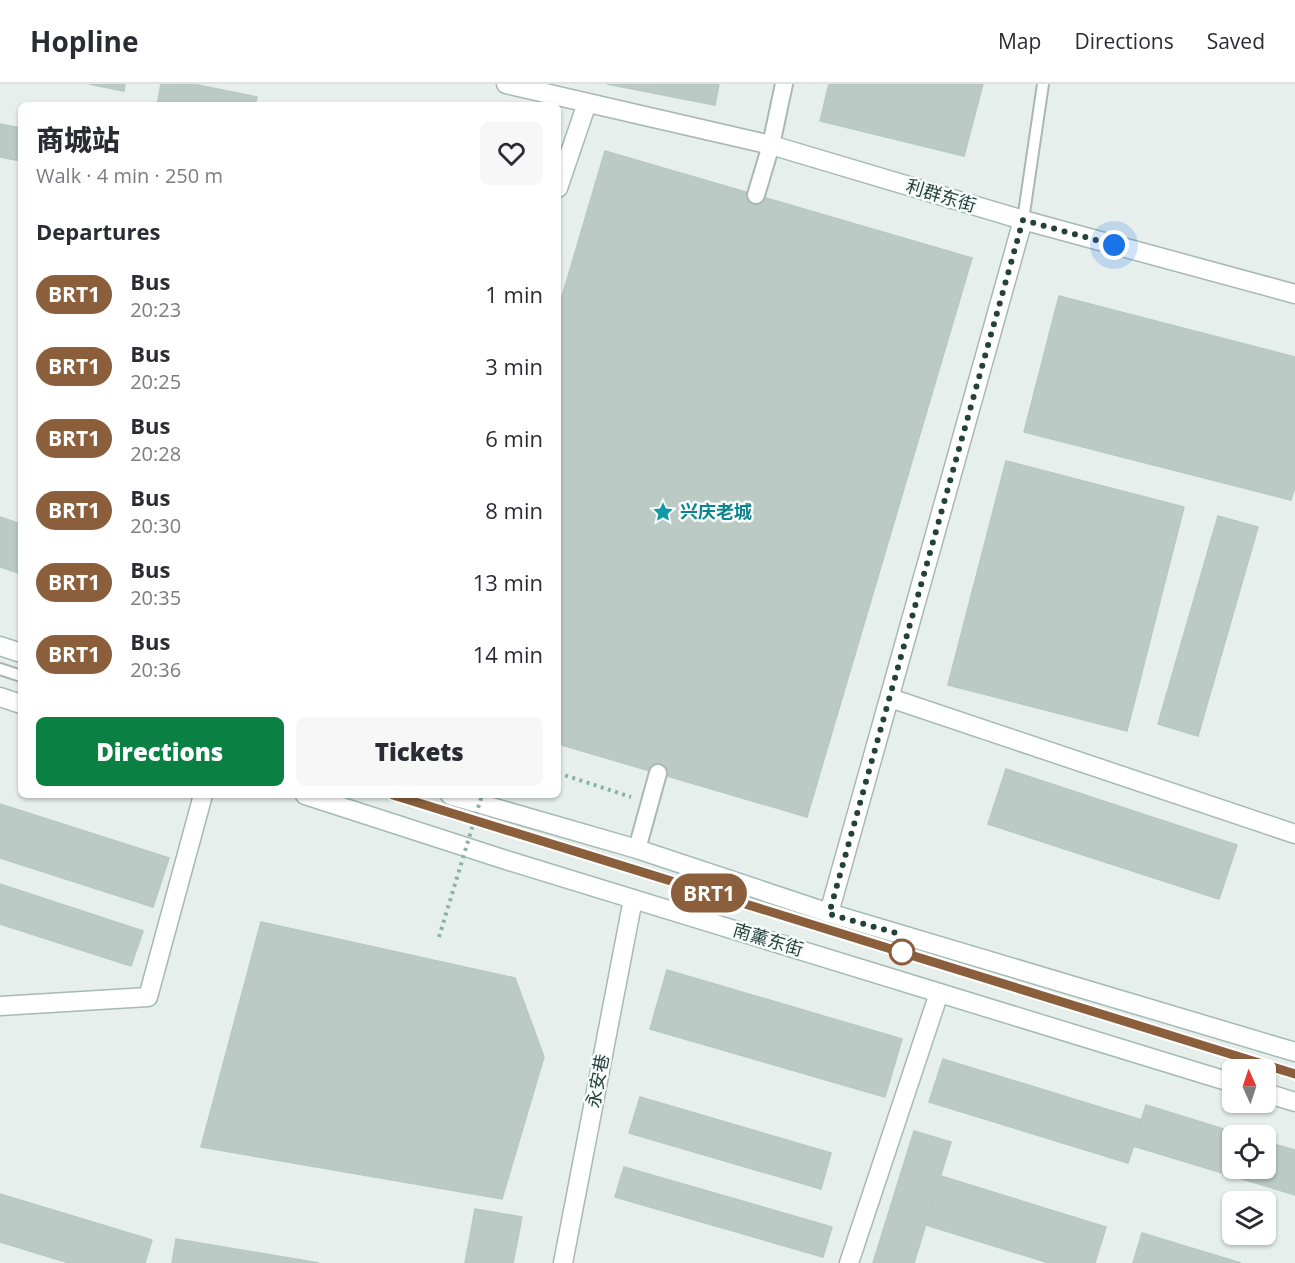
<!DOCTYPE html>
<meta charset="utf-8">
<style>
:root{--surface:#fff;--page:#f7f7f7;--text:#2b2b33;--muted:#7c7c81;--line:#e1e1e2;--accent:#0b8043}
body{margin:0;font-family:"Open Sans","Noto Sans SC",sans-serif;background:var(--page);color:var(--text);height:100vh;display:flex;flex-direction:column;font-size:22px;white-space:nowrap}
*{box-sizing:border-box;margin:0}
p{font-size:20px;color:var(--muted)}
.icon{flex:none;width:33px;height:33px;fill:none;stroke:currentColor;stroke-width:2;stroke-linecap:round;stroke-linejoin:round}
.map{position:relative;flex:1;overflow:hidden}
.panel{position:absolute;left:18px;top:18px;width:543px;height:696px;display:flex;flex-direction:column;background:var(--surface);border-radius:9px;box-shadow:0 2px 4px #0004}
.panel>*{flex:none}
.badge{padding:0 12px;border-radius:20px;font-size:21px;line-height:39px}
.needle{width:39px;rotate:357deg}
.controls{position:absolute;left:1222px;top:975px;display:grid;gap:12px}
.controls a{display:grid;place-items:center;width:54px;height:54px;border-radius:9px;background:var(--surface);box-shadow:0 2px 4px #0004;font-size:30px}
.you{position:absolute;width:30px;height:30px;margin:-15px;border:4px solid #fff;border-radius:50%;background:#1a73e8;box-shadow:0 0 0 9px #1a73e833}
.map>.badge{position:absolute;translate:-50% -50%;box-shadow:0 0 0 3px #fff}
h2{padding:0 18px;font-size:22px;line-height:54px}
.round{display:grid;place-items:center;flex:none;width:63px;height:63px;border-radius:9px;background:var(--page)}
.summary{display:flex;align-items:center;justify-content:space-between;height:102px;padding:0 18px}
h1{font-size:28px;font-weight:800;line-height:45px}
.primary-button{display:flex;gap:12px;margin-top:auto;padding:12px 18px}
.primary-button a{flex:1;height:69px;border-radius:9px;background:var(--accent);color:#fff;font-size:24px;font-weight:800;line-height:69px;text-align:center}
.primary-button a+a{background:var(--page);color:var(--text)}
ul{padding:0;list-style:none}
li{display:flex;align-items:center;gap:18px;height:72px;padding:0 18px}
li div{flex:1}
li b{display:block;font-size:22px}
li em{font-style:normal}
li .badge{min-width:66px;font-weight:700;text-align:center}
header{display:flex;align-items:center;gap:36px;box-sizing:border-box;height:84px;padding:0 30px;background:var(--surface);border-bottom:2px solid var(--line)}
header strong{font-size:28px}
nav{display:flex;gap:33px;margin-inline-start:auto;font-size:21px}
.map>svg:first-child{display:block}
.building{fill:#bbcac4;stroke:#b8c9c2;stroke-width:1.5}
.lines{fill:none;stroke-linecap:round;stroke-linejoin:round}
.service-casing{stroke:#a8b8b2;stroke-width:14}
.pedestrian-casing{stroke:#a8b8b2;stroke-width:20}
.minor-casing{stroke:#a8b8b2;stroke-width:21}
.secondary-casing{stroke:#a4bbb3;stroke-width:21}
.path{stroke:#86b3a5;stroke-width:4;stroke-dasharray:3 4.5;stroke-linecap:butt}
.service{stroke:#fff;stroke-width:10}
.pedestrian{stroke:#fff;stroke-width:16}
.minor{stroke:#fff;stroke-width:18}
.secondary{stroke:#fff;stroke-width:18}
.path-bridge{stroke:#86b3a5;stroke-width:4;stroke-dasharray:3 4.5;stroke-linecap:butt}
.line-casing{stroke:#fff;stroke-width:14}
.line{stroke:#8b5e3c;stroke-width:9}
.walk{stroke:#24423a;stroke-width:6;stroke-dasharray:0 10.8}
.stop-dot{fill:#fff;stroke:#8b5e3c;stroke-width:3}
.labels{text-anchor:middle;stroke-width:5;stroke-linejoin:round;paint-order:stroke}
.street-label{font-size:18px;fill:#24423a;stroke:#f7fbf9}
.culture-label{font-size:18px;font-weight:bold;fill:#0d838f;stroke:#f7fbf9;text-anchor:start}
</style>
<header>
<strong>Hopline</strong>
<nav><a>Map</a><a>Directions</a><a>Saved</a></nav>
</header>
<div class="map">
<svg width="1295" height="1179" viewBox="0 0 1295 1179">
<rect width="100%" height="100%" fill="#e6efeb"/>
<path class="building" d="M89,0h36l-1,7z
M161,0h32l64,13 -2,8h-98z
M607,0h112l-4,21z
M829,0h154l-19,72 -144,-35z
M0,40l21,4v33l-21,-4z
M605,67l367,107 -165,559 -249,-73v-434z
M1059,212l236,61v129l-4,14 -267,-68z
M1006,377l178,46 -57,224 -179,-46z
M1218,432l40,11 -60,209 -40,-12z
M0,433l21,7v50l-21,-7z
M1006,685l231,76 -18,54 -231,-75z
M0,720l169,54 -16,49 -153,-49z
M0,800l143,47 -12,35 -131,-42z
M261,838l254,56 29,79 -42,142 -301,-52z
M667,886l235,69 -17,58 -235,-68z
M943,975l199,61 -14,43 -199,-61z
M640,1013l191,56 -10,36 -192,-56z
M1146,1021l100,31h-13v32h33v-26l29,8v45l-162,-49z
M914,1047l37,11 -37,121h-41z
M624,1083l208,60 -9,30 -208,-60z
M941,1092l165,51 -11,36h-46l-123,-38z
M0,1110l152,46 -7,23h-76l-69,-21z
M475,1125l47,8 -9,46h-48z
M1142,1149l99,30h-108z
M176,1155l143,24h-147z"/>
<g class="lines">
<g class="service-casing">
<path id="service" d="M1023,136l20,-136
M0,585l21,7
M393,711l902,279"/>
</g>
<g class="pedestrian-casing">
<path id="pedestrian" d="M756,111l15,-50 13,-61
M637,765l21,-76"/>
</g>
<g class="minor-casing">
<path id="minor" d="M506,0l265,61 252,75 272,74
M558,104l29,-85
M890,614l405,136
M829,829l194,-693
M0,922l148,-9 55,-202
M563,1179l70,-364
M849,1179l90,-270"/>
</g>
<g class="secondary-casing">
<path id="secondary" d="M0,562l21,7
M0,613l21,7
M305,711l201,65 727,223
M450,711l187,54 192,64 466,139
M1266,1009l29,9"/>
</g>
<path class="path" d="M558,689l73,24"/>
<use href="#service" class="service"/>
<use href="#pedestrian" class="pedestrian"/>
<use href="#minor" class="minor"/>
<use href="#secondary" class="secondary"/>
<path class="path-bridge" d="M439,853l43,-142"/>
</g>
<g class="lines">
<g class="line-casing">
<path id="line" d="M393,711l902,279"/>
</g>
<use href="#line" class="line"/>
<path class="walk" d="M902,868l-6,-19 -67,-19 194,-694 91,25"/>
</g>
<defs>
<g id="sight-bare" transform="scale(1.62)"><path d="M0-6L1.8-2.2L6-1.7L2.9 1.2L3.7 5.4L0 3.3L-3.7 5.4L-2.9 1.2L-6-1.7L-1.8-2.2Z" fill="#0f9aa8" stroke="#f7fbf9" stroke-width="2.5" paint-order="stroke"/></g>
</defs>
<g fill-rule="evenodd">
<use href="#sight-bare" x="663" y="428"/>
</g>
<circle class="stop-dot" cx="902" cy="868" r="12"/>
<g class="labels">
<g class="street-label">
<text transform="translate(941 112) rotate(17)" y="6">利群东街</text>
<text transform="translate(768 856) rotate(17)" y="6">南薰东街</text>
<text transform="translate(598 997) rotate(-79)" y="6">永安巷</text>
</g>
<g class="culture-label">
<text x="680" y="434">兴庆老城</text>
</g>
</g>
</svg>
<div class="controls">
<a><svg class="needle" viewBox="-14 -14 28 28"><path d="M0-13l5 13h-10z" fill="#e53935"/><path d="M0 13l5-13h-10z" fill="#7c7c81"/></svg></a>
<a><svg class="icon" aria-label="locate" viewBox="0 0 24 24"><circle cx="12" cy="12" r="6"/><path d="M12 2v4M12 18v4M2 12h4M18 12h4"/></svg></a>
<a><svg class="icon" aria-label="layers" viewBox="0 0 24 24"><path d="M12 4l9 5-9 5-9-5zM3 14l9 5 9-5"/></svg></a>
</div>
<div class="you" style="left:1114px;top:161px"></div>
<b class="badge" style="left:709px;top:809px;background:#8b5e3c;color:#fff">BRT1</b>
<section class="panel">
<div class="summary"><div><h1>商城站</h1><p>Walk · 4 min · 250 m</p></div><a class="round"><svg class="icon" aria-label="heart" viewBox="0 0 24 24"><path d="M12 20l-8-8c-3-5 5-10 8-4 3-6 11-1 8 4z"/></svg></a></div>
<h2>Departures</h2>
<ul>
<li><span class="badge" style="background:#8b5e3c;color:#fff">BRT1</span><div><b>Bus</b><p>20:23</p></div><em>1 min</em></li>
<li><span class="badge" style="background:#8b5e3c;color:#fff">BRT1</span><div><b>Bus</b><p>20:25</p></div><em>3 min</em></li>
<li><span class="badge" style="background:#8b5e3c;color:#fff">BRT1</span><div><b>Bus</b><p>20:28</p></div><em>6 min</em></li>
<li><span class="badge" style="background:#8b5e3c;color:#fff">BRT1</span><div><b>Bus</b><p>20:30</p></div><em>8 min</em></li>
<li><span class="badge" style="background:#8b5e3c;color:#fff">BRT1</span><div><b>Bus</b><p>20:35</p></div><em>13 min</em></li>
<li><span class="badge" style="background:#8b5e3c;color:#fff">BRT1</span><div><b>Bus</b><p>20:36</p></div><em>14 min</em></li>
</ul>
<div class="primary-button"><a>Directions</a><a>Tickets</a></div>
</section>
</div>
